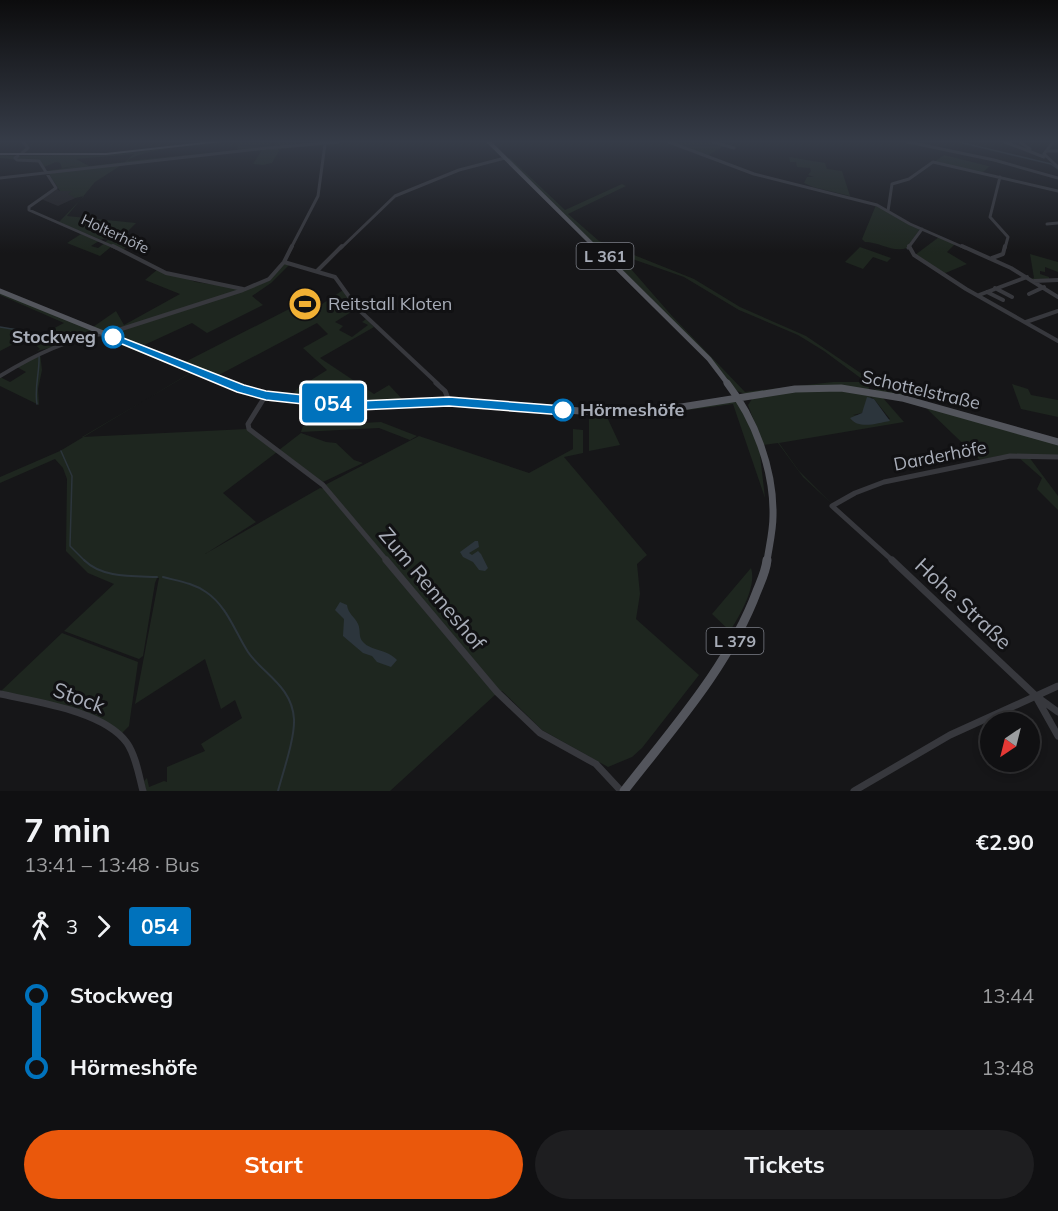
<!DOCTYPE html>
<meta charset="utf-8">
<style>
:root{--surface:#101012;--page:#1e1e20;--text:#f1f3f6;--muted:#9c9d9f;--line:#303032;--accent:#ea580c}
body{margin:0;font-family:Mulish,sans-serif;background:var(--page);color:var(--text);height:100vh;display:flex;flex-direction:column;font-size:22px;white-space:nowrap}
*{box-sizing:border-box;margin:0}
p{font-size:20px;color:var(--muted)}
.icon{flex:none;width:33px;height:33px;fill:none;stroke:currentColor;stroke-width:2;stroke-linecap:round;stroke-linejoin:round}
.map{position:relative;height:791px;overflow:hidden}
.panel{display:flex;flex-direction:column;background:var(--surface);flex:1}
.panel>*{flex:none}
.badge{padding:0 12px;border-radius:4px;font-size:21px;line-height:39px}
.needle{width:39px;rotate:215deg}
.tools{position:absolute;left:980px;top:712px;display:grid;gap:12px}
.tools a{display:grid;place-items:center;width:60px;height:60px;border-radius:50%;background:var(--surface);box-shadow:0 3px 9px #0003,0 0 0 2px var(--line);font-size:30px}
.map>.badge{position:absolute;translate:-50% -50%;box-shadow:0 0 0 3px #fff}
.legs{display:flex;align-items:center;gap:9px;height:66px;padding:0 24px;font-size:20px}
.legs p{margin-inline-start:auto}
.summary{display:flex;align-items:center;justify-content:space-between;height:102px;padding:0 24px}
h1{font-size:33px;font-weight:700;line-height:45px}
.cta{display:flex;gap:12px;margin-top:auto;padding:12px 24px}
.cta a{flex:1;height:69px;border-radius:36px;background:var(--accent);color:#fff;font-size:24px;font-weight:700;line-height:69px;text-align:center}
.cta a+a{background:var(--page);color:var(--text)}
ul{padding:0 24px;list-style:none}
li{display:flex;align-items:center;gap:21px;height:72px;font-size:22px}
li i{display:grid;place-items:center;width:9px;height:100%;margin:0 8px;background:currentColor}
li i::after{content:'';width:15px;height:15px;margin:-8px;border:4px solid;border-radius:50%;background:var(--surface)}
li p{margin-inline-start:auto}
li:first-child i{background:linear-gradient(#0000 50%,currentColor 0)}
li:last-child i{background:linear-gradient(currentColor 50%,#0000 0)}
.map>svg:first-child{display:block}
.built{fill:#222225}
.green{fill:#1e261f;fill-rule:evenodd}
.water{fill:#2c353c}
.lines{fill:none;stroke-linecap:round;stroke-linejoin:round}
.stream-far1{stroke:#2c353c;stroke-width:1.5}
.stream{stroke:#2c353c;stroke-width:2}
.minor-far3{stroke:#37383d;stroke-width:3}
.minor-far2{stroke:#37383d;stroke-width:4}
.minor-far1{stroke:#37383d;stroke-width:5}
.minor{stroke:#37383d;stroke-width:7}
.major-far3{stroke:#53555c;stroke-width:4}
.major-far2{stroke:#53555c;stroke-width:5}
.major-far1{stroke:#53555c;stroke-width:7}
.major{stroke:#53555c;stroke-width:9}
.highway{fill:#63666e;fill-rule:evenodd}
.line-1{fill:#0072bc;stroke:#fff;stroke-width:1.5}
.stop-1-dot{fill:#fff;stroke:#0072bc;stroke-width:3}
.labels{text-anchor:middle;stroke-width:6;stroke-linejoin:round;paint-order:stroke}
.far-street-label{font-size:15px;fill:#a8adb8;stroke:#111113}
.shield{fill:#111113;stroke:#7b7e86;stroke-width:1.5}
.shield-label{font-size:16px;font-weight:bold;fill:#a8adb8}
.poi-label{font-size:18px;fill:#a8adb8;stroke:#111113;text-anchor:start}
.stop-label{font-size:18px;font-weight:bold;fill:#a8adb8;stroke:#111113;text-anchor:end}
.street-label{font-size:18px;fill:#a8adb8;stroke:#111113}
.near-street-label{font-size:21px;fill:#a8adb8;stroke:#111113}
</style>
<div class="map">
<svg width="1058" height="791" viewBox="0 0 1058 791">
<rect width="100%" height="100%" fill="#161618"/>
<path class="built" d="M57,189l3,2 9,-1 15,4 -26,12 -17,-7z"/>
<path class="green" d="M229,142c-25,4 -84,5 -102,19l110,-11 1,-8h34l-1,5 3,-1 2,-4h20v3l55,-3 -71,7 -8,14 -9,2 -10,-1 9,-14 -58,4 -81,10 -28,18 -28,34 69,7 -18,18 11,1 -6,9 -18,-9 4,-3 -4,-1 -4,2 -42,-18 25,-26 -9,2 -7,-4 4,-3h-12l-13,-20 29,-5 -14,2 -2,-5 -4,-1 -12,5 -6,-5 -38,-4v-3l17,1v3l2,-3 97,-2zM134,154l-9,8 -36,4 -13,-7z
M670,142h42l12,4 -17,10z
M944,155l44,11h2l-8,7 -48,-11z
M789,157l36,6 2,6 15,2 8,25 -37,-9 -9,-4 3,-6h7l-6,-2 3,-4 -1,-3 -13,-1 -1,-5h-6z
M510,158l55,52 57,-26 4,2 -58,28 31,27 95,38 46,28 66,29 59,40 44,21 -32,-6 -9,-8 1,6 -124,5 -8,-3 -19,-23 -211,-209zM618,254l66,23 55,33 59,25 26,16 42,31h-33l-88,10 -73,-76z
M876,205l44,24 -13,19c-14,5 -27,-6 -42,-6l-3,-3z
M81,234l18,7 -8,5 7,2 7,-5 7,3 -12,10 -33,-13z
M939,237l17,6 -9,9 20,12 -24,10 -28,-19z
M860,247l31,11 -4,4 -14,-5 -10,12 -18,-7z
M1030,254l28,8v10l-13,-5v5l-5,-1v3l9,3v3l-18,-1 3,-1z
M285,263l5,1 -19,19 -19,13 11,9 -56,28 -15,-10 -50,23 41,17 114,-58 9,5 13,-8 3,2 21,-14 13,19 -21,13 8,4 -4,4 13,7 16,-12 -6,-3 4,-3 8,8 -54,31 54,36 15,-9 16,17 41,-3 -79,6 -105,-11 -24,-8 -128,-52 136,-44 24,-10zM317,323l11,11 -25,14 24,22 -30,19 -6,8 -39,-8 -35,-13z
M158,269l38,13 48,7 -136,44 -15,-6 23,-16 8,14 56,-31 -35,-14z
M0,292l97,40 -8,6 -52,13 3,-2 -13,-12 -27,14v-24l19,2 12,11 33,-17 -64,-28z
M106,335l158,61 -1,3 -30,-9 -42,-17 -109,64 165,-8 30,23 -54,41 33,29 -51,32 115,-66 5,1 171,205 -106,97h-244l-2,-10 3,-3 2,9 15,-6 3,1v-15l38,-16 -4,-7 41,-26 -7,-18 -14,9 -16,-50 -70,45 24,-126h-2l-2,5 -12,73 -4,3 -75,-28 50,-47 -26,-11 -22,-22 1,-72 -4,-11 -8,-9 -55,24v-6l60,-26 130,-78 -91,-37z
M40,353l2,17 -4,19 1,16 -39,-19v-9l10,5 16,-10 -11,-6z
M1012,384l16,5 3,6 27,5v17l-37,-8z
M802,389l74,4 182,50v13l-55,-1 -23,5 -54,-52 -31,-9 -12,-1 21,24 -125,21 20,28 33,33 -29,-27 -25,-34 -15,2 -15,-40 4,-6zM871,397l3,2 16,20 -37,-4 9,-2z
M735,401l3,2 21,43 6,52 -32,-94 -74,10 -1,-3z
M449,403l158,12 49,-3 1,3 -25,3 -25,-1 13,28 -31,6v-36z
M381,422l36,14 -7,4 -31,-12 -78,4 2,-6z
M573,429l10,1v23l-19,4 83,98 -10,9 3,30 -4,25 63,56 -57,73 -10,9 -24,10 -66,-37 -40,-39h-3l-174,-206 94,-49 110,37 44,-24z
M301,433l25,9 10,1 18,17 9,3 -40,19 -44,-32z
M1018,457h11l29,39v14l-21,-21 5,-11z
M751,568c6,18 -11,47 -21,63l-18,-17z
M62,633l76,29 -9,64 -7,7 -13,-9 -109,-32z"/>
<path class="water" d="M867,397l7,2 16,22c-13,2 -31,9 -40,-3l12,-5z
M475,541h3l1,6 -10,6 3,2 6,-4 3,3 7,14 -3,3 -6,-1 -6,-8 -10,-5 -3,-5z
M340,602l7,3c1,9 8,12 11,19 3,6 0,13 5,18 8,9 24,7 34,18l-6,7 -14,-5 -5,-6 -9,-3 -20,-17 1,-17 -9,-9z"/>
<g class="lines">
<path class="stream-far1" d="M959,142l92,22 7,5
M0,327l18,3 15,14
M37,404c-3,-17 3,-32 2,-49
M61,451l11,25 -2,70 15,15"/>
<path class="stream" d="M84,560c18,18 48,16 73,17
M163,577c15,4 30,6 43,15 21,14 29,40 42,60 15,22 44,34 46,67 1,19 -11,53 -16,72"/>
<path class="minor-far3" d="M669,142l85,32 123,31 33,19 55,24
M713,142l21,6
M908,142l86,18 64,18
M1005,142l39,15
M1020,142l10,7
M1053,142l-9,12 14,13
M277,148h-9l70,-6
M1046,151h12
M22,153l6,-5 -5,-6
M18,156l-3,2 2,2 22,1 17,27 -27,19v3l87,38
M1000,177l-10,40 18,20 -3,11
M0,178l268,-30
M888,211l4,-27 17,-5 24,-17 125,29
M1047,224l11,-1
M291,248l27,-52 7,-52
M341,248l54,-52 64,-26 46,-12
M908,248l14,-19"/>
<path class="minor-far2" d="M113,246l53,27 77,16
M909,246l5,9 52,34 92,52
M962,246l49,22 47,29
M992,258l11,-4 2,-8
M284,262l51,15 23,32 80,75
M317,271l25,-25
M1034,281l24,-1
M995,288l17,9
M987,292l16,8
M1029,294l15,-7
M979,295l48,-18
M1026,322l32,-11
M0,376c33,-20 70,-39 109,-43l134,-43 26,-11 15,-17 8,-16"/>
<path class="minor-far1" d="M436,383l9,8 4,10
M266,395l-18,29 1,5 74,56 64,76
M893,561l-61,-55 23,-13 29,-11 126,-26 48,1"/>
<path class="minor" d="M386,560l111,132 43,41 56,31 25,27
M892,560l143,135 23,41
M0,694c37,8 104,17 127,49 9,13 12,33 16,48
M1036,696l22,16
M854,791l96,-56 108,-49"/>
<path class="major-far3" d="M489,142l107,106"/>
<path class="major-far2" d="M595,246l114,113 19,25
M0,291l229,93"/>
<path class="major-far1" d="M226,383l15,6 35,8 79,8 98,-4 165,13 32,-2 145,-23 46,-1 61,10 156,44
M727,383c28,36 47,87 46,133 0,15 -4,31 -6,45"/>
<path class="major" d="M624,791c49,-63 105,-125 133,-200 4,-10 9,-20 10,-31"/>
<path class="highway" d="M204,142h18l-116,13h-106v-2h106z"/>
</g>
<linearGradient id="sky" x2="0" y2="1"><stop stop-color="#0c0c0d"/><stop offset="0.56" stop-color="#363c48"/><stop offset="1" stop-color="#363c48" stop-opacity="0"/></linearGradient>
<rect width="1058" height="253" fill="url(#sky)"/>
<path class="line-1" d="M113,334l131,51 22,6 93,10 90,-4 114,9 6,4 -6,5 -114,-9 -90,4 -93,-10 -29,-8 -127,-53 -2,-2z"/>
<defs>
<g id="stadium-disc" transform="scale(1.725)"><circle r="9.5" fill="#f2b134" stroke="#111113"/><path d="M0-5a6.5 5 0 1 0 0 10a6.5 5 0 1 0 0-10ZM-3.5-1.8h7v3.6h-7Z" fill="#111"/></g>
</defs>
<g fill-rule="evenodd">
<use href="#stadium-disc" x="305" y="304"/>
</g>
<g class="stop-1-dot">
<circle cx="113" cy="337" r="10"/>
<circle cx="563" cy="410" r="10"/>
</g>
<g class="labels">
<g class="far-street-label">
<text transform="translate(115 234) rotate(25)" y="5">Holterhöfe</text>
</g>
<g class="shield">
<rect x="576.5" y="243" width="57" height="26" rx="4.5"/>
<rect x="706.5" y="628" width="57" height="26" rx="4.5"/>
</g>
<g class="shield-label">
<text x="605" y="262">L 361</text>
<text x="735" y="647">L 379</text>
</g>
<g class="poi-label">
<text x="328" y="310">Reitstall Kloten</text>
</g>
<g class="stop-label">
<text x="96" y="343">Stockweg</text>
<text x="580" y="416" text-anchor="start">Hörmeshöfe</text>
</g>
<g class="street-label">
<text transform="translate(921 390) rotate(13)" y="6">Schottelstraße</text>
<text transform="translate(940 456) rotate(-11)" y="6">Darderhöfe</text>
</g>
<g class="near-street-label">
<text transform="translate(432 589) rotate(50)" y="7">Zum Renneshof</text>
<text transform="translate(963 604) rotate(43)" y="7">Hohe Straße</text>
<text transform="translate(79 698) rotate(20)" y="7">Stock</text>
</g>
</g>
</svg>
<div class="tools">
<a><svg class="needle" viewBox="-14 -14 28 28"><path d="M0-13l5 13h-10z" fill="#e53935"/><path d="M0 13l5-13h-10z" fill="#9c9d9f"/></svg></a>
</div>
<b class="badge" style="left:333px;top:403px;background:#0072bc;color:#fff">054</b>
</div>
<section class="panel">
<div class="summary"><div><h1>7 min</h1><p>13:41 – 13:48 · Bus</p></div><b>€2.90</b></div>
<div class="legs"><svg class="icon" aria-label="walk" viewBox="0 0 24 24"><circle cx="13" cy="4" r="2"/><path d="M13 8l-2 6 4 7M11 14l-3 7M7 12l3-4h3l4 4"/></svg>3<svg class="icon" aria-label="forward" viewBox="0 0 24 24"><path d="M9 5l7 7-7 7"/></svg><b class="badge" style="background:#0072bc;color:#fff">054</b></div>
<ul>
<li><i style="color:#0072bc"></i><b>Stockweg</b><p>13:44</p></li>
<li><i style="color:#0072bc"></i><b>Hörmeshöfe</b><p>13:48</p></li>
</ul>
<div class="cta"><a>Start</a><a>Tickets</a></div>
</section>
